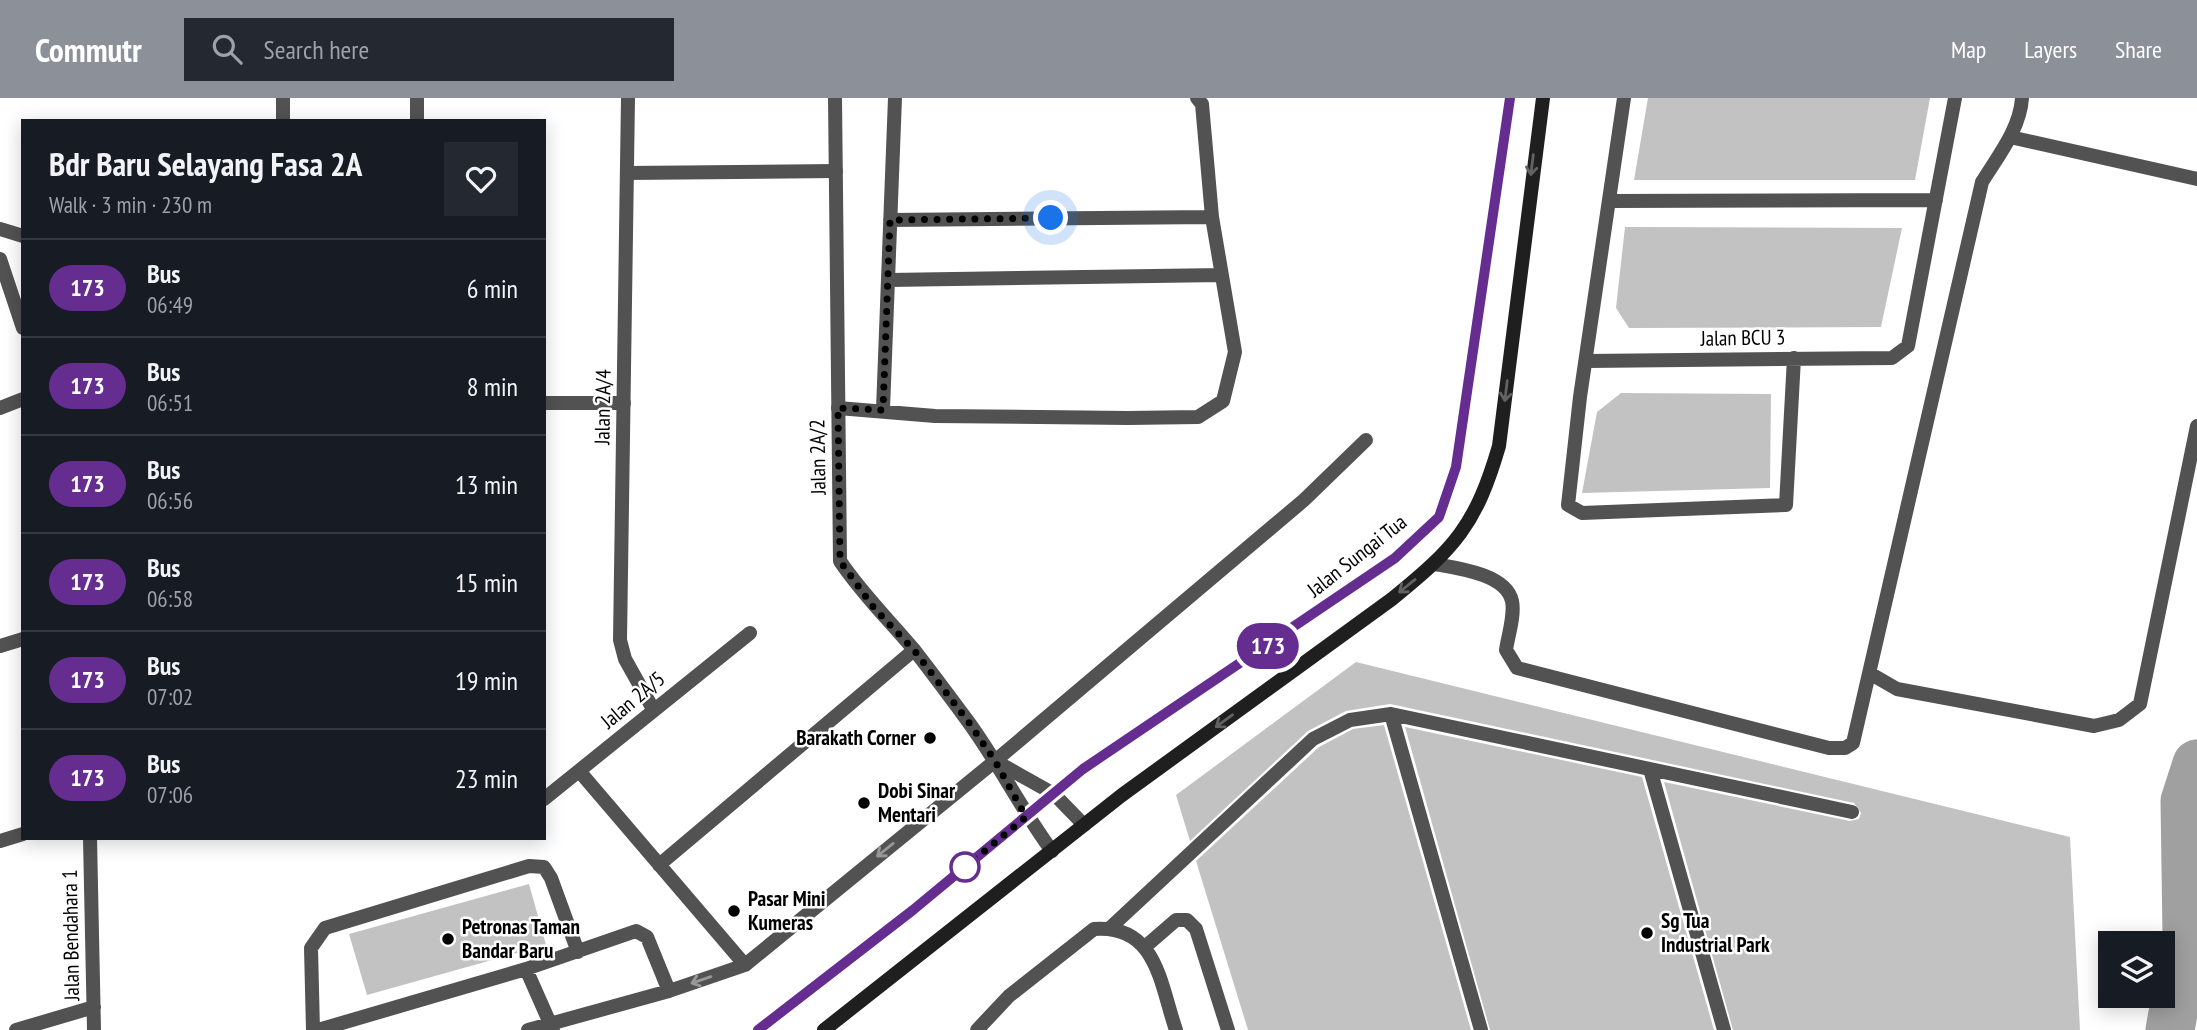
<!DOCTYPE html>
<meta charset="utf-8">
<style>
:root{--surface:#171b24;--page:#242831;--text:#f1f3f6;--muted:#9ea1a6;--line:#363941;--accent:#8c9099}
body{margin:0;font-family:"PT Sans Narrow",sans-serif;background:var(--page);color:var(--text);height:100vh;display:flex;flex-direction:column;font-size:26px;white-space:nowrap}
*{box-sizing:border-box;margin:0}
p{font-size:23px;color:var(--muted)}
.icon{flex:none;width:38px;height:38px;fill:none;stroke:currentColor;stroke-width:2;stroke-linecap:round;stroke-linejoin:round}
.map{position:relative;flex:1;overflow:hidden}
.details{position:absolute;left:21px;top:21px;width:525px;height:721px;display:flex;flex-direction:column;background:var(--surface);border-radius:0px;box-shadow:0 4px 18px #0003}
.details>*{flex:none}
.badge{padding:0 14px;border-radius:23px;font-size:24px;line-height:46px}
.controls{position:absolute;left:2098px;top:833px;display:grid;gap:14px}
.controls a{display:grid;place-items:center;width:77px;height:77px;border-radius:0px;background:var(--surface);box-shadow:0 4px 18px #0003;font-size:35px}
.you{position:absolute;width:35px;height:35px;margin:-18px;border:5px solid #fff;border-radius:50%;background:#1a73e8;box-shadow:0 0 0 10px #1a73e833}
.map>.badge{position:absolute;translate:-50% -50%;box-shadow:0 0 0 4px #fff}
.round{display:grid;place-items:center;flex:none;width:74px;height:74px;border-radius:0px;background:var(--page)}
.summary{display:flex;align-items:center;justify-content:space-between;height:119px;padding:0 28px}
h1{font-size:33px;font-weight:600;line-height:52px}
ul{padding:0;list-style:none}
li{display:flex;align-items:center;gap:21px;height:98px;padding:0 28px;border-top:2px solid var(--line)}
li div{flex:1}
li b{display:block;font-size:26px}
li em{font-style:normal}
li .badge{min-width:77px;font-weight:700;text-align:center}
header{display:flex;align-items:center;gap:42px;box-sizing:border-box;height:98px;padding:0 35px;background:var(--accent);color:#fff}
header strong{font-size:33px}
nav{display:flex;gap:38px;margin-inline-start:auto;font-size:24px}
.search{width:490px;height:63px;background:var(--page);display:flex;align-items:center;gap:18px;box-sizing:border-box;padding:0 24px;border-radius:0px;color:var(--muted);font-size:26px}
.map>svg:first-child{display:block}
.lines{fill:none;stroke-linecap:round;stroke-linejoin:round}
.river{stroke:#a0a0a0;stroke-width:49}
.building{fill:#c2c2c2}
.service{stroke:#525252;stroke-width:14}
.minor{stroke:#525252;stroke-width:14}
.secondary{stroke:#1f1f1f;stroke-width:14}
.oneway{stroke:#626262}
.oneway2{stroke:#979797}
.line-casing{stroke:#fff;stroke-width:16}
.line{stroke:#662d91;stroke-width:10}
.walk{stroke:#000;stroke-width:7;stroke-dasharray:0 12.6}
.poi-dot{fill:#000;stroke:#fff;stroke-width:2.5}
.stop-dot{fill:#fff;stroke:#662d91;stroke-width:3.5}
.labels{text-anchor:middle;stroke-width:5;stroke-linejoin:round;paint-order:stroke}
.street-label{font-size:21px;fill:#000;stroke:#fff}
.poi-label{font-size:21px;font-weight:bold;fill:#000;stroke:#fff;text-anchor:start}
</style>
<header>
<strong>Commutr</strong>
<div class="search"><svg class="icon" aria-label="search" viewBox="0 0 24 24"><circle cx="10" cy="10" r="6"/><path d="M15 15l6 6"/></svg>Search here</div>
<nav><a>Map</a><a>Layers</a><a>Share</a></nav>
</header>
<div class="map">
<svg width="2197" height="932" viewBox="0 0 2197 932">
<rect width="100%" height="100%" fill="#fff"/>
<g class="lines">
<path class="river" d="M2170,932l17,-95 -2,-134 12,-37"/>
</g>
<path class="building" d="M1648,0h282l-15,82h-281z
M1625,129l277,1 -21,99 -252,1 -13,-20z
M1621,295l150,1 -1,94 -188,5 15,-81z
M1356,564l714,175 10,193h-347l-69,-248 186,39 9,-2 2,-6 -7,-10 -464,-99 -44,7 -38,20 -118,110 -14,-46z
M1384,627l87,305h-223l-52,-169 123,-114 34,-18z
M1405,629l237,50 72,253h-224z
M529,786l17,61 -179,50 -18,-61z"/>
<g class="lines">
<path class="service" d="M283,0v23
M1624,0l-44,299 -12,108 14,8 204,-8 8,-147
M2010,39l187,42
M627,75l209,-2
M1609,103l327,-1
M890,122l322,-3
M889,182l333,-5
M1587,263l305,-3 16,-12 47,-248
M544,305h80
M838,310l97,8 193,2 70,-1 25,-16 12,-49 -23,-135 -10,-113 -5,-6
M883,311l12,-311
M1435,466c22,4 71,10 77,37 3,14 -4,35 -6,49l11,18 312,80h16l8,-5 129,-561c16,-26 38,-53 40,-84
M1871,576l26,15 197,37 25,-6 21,-16 57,-278
M1391,616l90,316
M1650,671l74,261
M580,674l165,193
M659,767l255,-215
M1111,829l202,-188 37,-19 41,-6 461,98
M1146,848l30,-26h11l9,9 32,101
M526,871l27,61
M313,932l-2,-82 14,-20 204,-62 15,1 7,11 27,74
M318,932l208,-61 110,-38 11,6 22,54
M528,932l141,-39 76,-26 250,-204 309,-261 62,-60
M977,932l32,-34 85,-67c63,-5 66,55 82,101"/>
<path class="minor" d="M628,0l-8,542 5,19 28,50
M835,0l5,463c22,33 50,60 75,90 18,23 35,46 52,69 31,42 54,89 85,131
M417,23v-23
M0,131l23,7
M0,161l23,69
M0,310l23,-9
M0,548l23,-7
M997,664l57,32 30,31
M544,701l206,-166
M90,740l4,192
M0,743l23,-7
M16,932l78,-23"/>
<path class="secondary" d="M758,932l155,-120 170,-141 312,-211 44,-41 17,-50 54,-369
M824,932l298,-235 270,-196c63,-51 84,-74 107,-153l44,-348"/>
</g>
<defs><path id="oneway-shaft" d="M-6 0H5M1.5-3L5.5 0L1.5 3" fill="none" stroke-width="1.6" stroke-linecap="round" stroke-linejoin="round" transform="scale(1.75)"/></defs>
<g class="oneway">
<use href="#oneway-shaft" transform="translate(1532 67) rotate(97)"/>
<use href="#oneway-shaft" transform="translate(1506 293) rotate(97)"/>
<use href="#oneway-shaft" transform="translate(1407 488) rotate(141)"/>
<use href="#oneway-shaft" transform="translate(1224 623) rotate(144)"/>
</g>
<g class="oneway2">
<use href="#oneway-shaft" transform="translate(885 752) rotate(141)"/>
<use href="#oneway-shaft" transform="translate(701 882) rotate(161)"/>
</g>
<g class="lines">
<g class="line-casing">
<path id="line" d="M758,932l155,-120 170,-141 312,-211 44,-41 17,-50 54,-369"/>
</g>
<use href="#line" class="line"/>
<path class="walk" d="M965,769l61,-50 -31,-56 -25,-37 -56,-74 -40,-42 -34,-47 -2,-153 45,2 7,-190 161,-2"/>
</g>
<g class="poi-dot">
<circle cx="930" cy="640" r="7"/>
<circle cx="864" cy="705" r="7"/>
<circle cx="734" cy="813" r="7"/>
<circle cx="1647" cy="835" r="7"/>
<circle cx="448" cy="841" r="7"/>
</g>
<circle class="stop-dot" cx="965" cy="769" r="14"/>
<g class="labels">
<g class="street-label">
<text transform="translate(1743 240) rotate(-1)" y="7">Jalan BCU 3</text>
<text transform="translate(603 309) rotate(-89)" y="7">Jalan 2A/4</text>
<text transform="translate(818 359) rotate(-91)" y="7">Jalan 2A/2</text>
<text transform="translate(1357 458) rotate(-38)" y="7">Jalan Sungai Tua</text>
<text transform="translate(633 602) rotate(-40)" y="7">Jalan 2A/5</text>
<text transform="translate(71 837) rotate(-91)" y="7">Jalan Bendahara 1</text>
</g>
<g class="poi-label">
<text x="916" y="647" text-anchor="end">Barakath Corner</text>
<text x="878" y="700">Dobi Sinar<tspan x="878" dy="24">Mentari</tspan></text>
<text x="748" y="808">Pasar Mini<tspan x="748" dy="24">Kumeras</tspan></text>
<text x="1661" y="830">Sg Tua<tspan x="1661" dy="24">Industrial Park</tspan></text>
<text x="462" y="836">Petronas Taman<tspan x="462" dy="24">Bandar Baru</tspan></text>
</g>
</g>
</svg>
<div class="controls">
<a><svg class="icon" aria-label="layers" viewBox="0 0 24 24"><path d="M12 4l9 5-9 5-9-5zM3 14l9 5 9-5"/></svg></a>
</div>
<div class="you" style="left:1051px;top:120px"></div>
<b class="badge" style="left:1268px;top:548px;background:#662d91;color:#fff">173</b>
<section class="details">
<div class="summary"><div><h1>Bdr Baru Selayang Fasa 2A</h1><p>Walk · 3 min · 230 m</p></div><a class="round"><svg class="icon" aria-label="heart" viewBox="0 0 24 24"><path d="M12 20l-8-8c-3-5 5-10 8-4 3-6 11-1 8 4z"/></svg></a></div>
<ul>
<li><span class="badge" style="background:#662d91;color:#fff">173</span><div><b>Bus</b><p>06:49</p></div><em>6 min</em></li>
<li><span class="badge" style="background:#662d91;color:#fff">173</span><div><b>Bus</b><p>06:51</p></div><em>8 min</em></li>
<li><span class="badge" style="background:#662d91;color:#fff">173</span><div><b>Bus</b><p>06:56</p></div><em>13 min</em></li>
<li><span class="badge" style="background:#662d91;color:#fff">173</span><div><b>Bus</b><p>06:58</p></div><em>15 min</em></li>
<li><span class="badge" style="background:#662d91;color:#fff">173</span><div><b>Bus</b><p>07:02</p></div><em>19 min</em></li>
<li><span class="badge" style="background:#662d91;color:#fff">173</span><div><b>Bus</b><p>07:06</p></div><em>23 min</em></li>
</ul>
</section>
</div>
